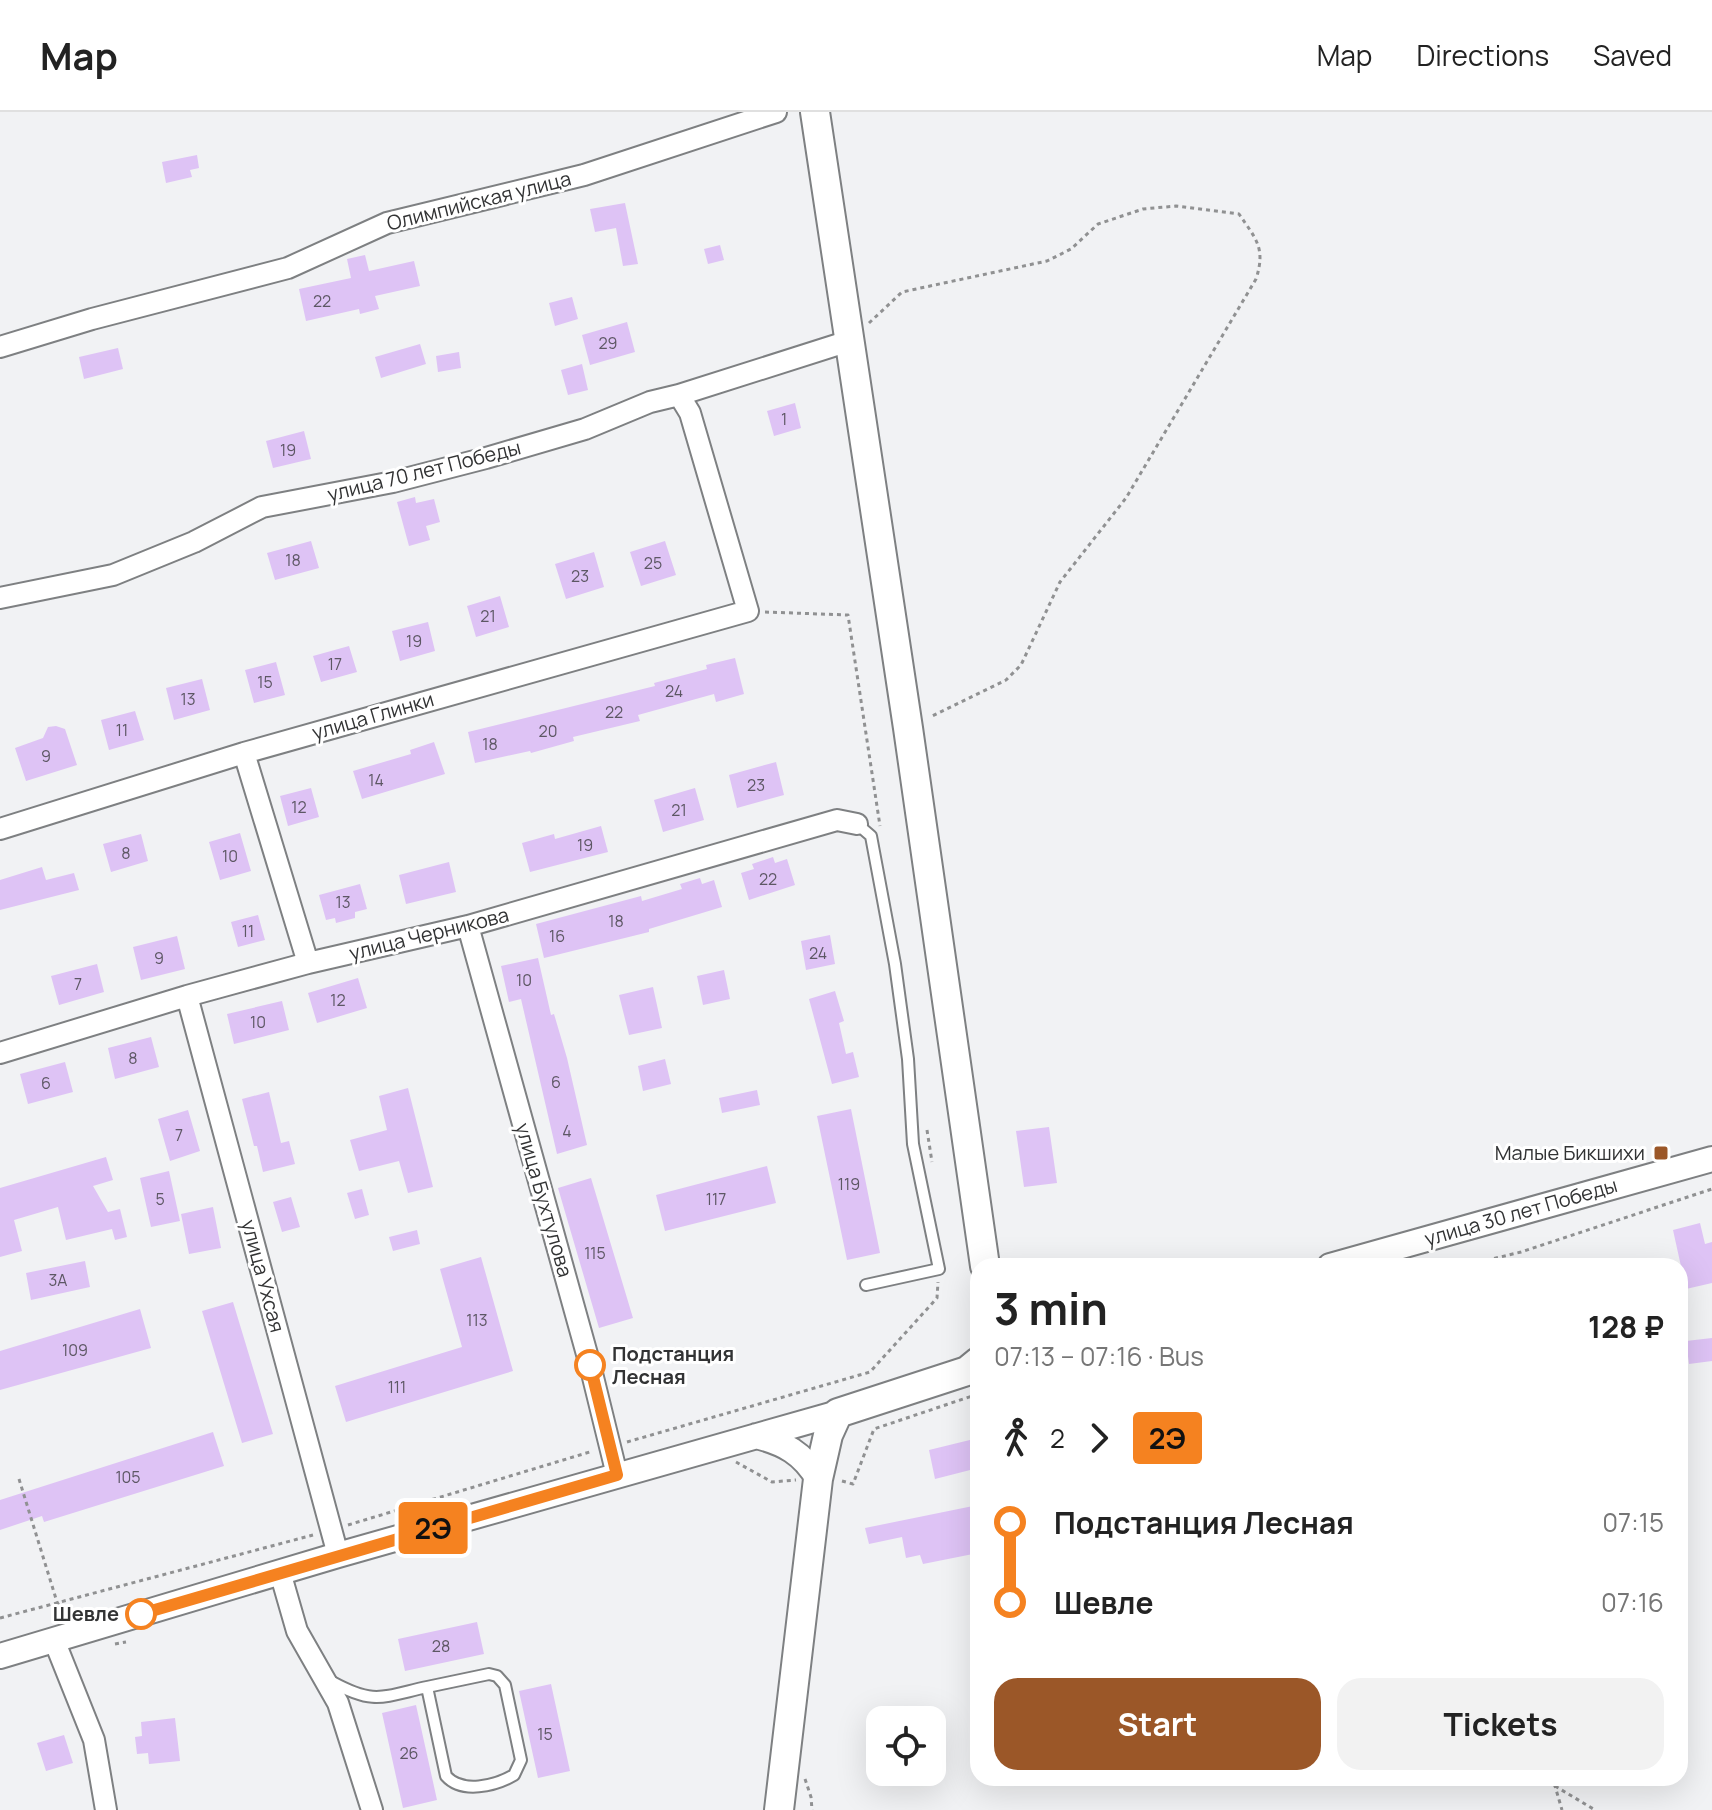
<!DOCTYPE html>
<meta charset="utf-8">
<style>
:root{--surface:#fff;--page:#f2f2f2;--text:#222;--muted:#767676;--line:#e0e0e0;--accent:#9b5728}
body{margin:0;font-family:Manrope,sans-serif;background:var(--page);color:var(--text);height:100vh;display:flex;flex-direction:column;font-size:30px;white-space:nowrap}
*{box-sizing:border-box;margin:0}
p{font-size:26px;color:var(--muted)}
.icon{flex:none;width:44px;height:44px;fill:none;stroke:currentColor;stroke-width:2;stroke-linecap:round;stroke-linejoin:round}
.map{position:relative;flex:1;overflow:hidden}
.sheet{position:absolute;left:970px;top:1146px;width:718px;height:528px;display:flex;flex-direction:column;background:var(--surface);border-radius:24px;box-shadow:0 8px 32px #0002}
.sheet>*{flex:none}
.badge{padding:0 16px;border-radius:6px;font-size:28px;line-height:52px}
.tools{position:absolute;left:866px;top:1594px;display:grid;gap:16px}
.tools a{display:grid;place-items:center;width:80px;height:80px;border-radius:16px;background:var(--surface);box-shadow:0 8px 32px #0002;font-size:40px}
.map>.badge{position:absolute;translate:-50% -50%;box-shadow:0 0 0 4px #fff}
.legs{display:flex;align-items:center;gap:12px;height:88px;padding:0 24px;font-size:26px}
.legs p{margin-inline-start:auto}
.head{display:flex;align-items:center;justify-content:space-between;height:136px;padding:0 24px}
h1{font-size:44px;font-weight:700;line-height:60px}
.primary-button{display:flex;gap:16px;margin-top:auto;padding:16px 24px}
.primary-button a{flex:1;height:92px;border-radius:24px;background:var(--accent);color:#fff;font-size:32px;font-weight:700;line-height:92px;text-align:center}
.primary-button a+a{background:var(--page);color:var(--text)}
ul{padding:0 24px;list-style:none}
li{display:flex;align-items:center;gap:28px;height:80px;font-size:30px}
li i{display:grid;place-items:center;width:12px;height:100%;margin:0 10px;background:currentColor}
li i::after{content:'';width:20px;height:20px;margin:-10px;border:6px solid;border-radius:50%;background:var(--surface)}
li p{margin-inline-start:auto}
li:first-child i{background:linear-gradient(#0000 50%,currentColor 0)}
li:last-child i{background:linear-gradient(currentColor 50%,#0000 0)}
header{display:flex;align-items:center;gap:48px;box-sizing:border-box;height:112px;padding:0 40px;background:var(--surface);border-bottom:2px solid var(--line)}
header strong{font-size:38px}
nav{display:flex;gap:44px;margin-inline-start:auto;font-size:28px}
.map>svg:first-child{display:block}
.building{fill:#dec3f5}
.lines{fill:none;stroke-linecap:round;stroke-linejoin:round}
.service-casing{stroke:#7e8082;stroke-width:14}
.minor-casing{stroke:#7e8082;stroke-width:24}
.tertiary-casing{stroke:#7e8082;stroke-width:28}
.secondary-casing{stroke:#7e8082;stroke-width:32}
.path{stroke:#909192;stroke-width:3;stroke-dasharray:4 4;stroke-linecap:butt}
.service{stroke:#fff;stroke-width:10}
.minor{stroke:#fff;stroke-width:20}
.tertiary{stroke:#fff;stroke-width:24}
.secondary{stroke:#fff;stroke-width:28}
.line-1-casing{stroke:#fff;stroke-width:18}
.line-1{stroke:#f58220;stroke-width:12}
.poi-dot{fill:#9b5728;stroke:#fff;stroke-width:3}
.stop-1-dot{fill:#fff;stroke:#f58220;stroke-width:4}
.labels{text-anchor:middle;stroke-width:6;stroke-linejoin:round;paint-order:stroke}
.number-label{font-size:16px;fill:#5d5764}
.street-label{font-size:20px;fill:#323334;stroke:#fff}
.poi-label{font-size:20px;fill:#323334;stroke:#fff;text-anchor:end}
.stop-label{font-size:20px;font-weight:bold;fill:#323334;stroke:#fff;text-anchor:start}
</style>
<header>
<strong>Map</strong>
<nav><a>Map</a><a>Directions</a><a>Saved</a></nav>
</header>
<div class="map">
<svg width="1712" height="1698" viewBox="0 0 1712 1698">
<rect width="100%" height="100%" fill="#f1f2f4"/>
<path class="building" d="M197,43l2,13 -9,2 2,7 -26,6 -4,-21z
M625,91l13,61 -15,2 -7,-38 -21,4 -5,-23z
M720,133l4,15 -16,4 -4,-15z
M365,143l4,16 45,-10 6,25 -45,10 4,13 -19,5 -1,-5 -53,12 -7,-32 52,-11 -4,-19z
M572,185l6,22 -23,7 -6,-23z
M627,210l8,30 -45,13 -8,-30z
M420,232l6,20 -45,14 -6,-21z
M118,236l5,21 -39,10 -5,-22z
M459,240l2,16 -23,4 -2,-16z
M582,252l6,26 -20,5 -7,-25z
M795,291l6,25 -27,8 -7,-25z
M304,319l7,28 -38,9 -7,-27z
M415,385l1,6 18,-4 6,23 -14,4 4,14 -21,6 -12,-44z
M311,429l8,27 -44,12 -8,-27z
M665,429l11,34 -35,11 -11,-34z
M594,440l10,35 -38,12 -11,-35z
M500,484l9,31 -33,10 -9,-31z
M428,510l7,29 -35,10 -8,-30z
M349,534l8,26 -36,10 -8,-26z
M735,546l9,36 -28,8 -2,-8 -76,21 2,6 -67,16 1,4 -43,12 -1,-2 -55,12 -7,-31 187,-46 -1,-3 53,-14 -1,-4z
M276,550l9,33 -31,8 -9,-33z
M202,567l8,31 -36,10 -8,-32z
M135,599l9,29 -35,10 -8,-30z
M56,614l9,3 12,36 -51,16 -11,-33 28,-10 5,-11z
M434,630l11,32 -83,25 -9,-28 58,-17 -1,-4z
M776,650l8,33 -47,13 -8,-33z
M311,676l8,29 -31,9 -8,-30z
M695,676l9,32 -41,12 -9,-32z
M601,714l7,26 -78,20 -8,-29 32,-9 1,5z
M240,721l11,38 -31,9 -11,-38z
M141,722l7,27 -37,11 -8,-28z
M773,745l2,6 12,-4 8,26 -46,15 -8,-27 13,-4 -2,-5z
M449,750l7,30 -50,12 -7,-29z
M42,755l4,13 28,-7 5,17 -79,20v-30z
M700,766l2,6 12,-4 8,27 -73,22v3l-105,26 -8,-34 105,-28 1,5 40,-12 -2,-5z
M360,772l7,25 -12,3v6l-19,5 -1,-5 -9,2 -7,-25z
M258,803l7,25 -27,7 -7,-25z
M830,823l5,29 -29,6 -5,-29z
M177,824l8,33 -44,11 -8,-33z
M538,846l13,57 3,-1 13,44 20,87 -30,9 -36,-155 -12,3 -8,-36z
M97,852l7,28 -45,13 -8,-29z
M724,858l6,29 -27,6 -6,-29z
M358,866l9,30 -50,15 -9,-30z
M653,875l9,41 -33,7 -10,-40z
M835,879l9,30 -5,2 7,31 7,-2 6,25 -27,7 -23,-85z
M282,889l7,29 -55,14 -7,-30z
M151,925l8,30 -44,12 -7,-31z
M665,947l6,25 -28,7 -5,-25z
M65,950l8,30 -45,12 -8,-30z
M408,976l25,99 -25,6 -9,-32 -40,10 -9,-31 37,-10 -8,-34z
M757,978l3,15 -38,8 -3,-15z
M269,980l12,51 8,-2 6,23 -32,8 -6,-26h-3l-12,-47z
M851,997l29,144 -33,7 -30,-144z
M188,998l12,41 -30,10 -12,-42z
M1049,1015l8,56 -33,4 -8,-56z
M106,1045l7,23 -20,6 15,26 12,-3 7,28 -12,3 -3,-11 -46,11 -8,-33 -44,13 8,31 -22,6v-69z
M767,1054l9,37 -111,28 -9,-36z
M169,1059l11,50 -29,6 -11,-49z
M591,1066l42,140 -34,10 -41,-140z
M362,1077l7,26 -14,4 -8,-26z
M291,1085l9,30 -18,5 -9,-30z
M213,1095l8,41 -32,6 -8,-40z
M1700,1111l5,21 7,-2v41l-26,6 -13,-59z
M417,1118l3,14 -27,7 -4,-14z
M481,1145l32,114 -167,51 -11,-36 127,-39 -22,-78z
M85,1149l5,26 -59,13 -5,-27z
M233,1190l40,132 -31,9 -40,-132z
M140,1197l11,39 -151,42v-39z
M1712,1226v23l-23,3 -3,-23z
M213,1320l11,34 -180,56 -2,-6 -42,14v-30z
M978,1326v30l-43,11 -6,-29z
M978,1393v48l-55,11 -3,-9 -14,3 -4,-21 -33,7 -4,-16z
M477,1510l7,32 -79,17 -7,-32z
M551,1572l19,87 -32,7 -19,-87z
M416,1593l21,95 -34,8 -21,-95z
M175,1606l5,43 -31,3 -1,-11 -11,1 -2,-17 7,-1 -1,-14z
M64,1623l9,28 -27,8 -9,-28z"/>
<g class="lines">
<g class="service-casing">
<path id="service" d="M857,712l14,12 24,128 13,95 5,85 26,125 -73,16
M332,1570c42,23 50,15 95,5l19,89c16,18 49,10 68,-1l7,-15 -16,-75 -8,-9 -8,-2 -62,13"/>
</g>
<g class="minor-casing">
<path id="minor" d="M0,235l92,-28 196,-51 99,-45 197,-48 192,-63
M0,486l113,-23 81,-33 68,-35 131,-25 93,-24 99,-29 65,-27 29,-7 170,-54
M244,641l64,210
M0,717l244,-76 504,-142 -58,-198 -11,-18
M468,814l122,439 27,110
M187,884l151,559
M0,941l187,-57 121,-33 160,-37 369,-106 20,4
M280,1460l17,59 41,72 34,107
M54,1528l40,100 12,70"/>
</g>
<g class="tertiary-casing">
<path id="tertiary" d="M1330,1154l382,-107
M756,1324c28,7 47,17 62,43
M0,1544l338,-101 500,-142"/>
</g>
<g class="secondary-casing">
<path id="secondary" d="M815,0l93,616 77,538
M779,1698l39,-331 10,-44 10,-22 129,-42 11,-9"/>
</g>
<path class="path" d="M869,211l33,-31 145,-31 24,-12 27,-25 45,-15 33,-3 63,8c17,25 27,34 17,65l-130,219 -66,84 -39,83 -15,15 -76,37
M765,500l83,3 32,211
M927,1018l5,32
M1463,1154l58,-14 191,-63
M627,1330l243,-70 67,-74 1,-16
M736,1350l36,20 24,-2
M19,1367l38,123 8,14
M842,1369l11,3 21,-55 104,-35
M348,1413l245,-74
M0,1506l313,-83
M115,1532l11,-2
M1549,1666l6,8 7,24
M805,1667l6,18 1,13
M1555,1674l40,24"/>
<use href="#service" class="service"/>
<use href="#minor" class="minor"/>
<use href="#tertiary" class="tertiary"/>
<use href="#secondary" class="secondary"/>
</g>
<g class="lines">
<g class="line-1-casing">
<path id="line-1" d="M141,1502l476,-139 -27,-110"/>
</g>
<use href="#line-1" class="line-1"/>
</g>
<rect class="poi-dot" x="1653" y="1033" width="16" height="16" rx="4"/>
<g class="stop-1-dot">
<circle cx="590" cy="1253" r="14"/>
<circle cx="141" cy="1502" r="14"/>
</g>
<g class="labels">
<g class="number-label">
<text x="322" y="195">22</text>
<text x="608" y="237">29</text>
<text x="784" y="313">1</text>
<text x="288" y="344">19</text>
<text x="293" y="454">18</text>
<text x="653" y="457">25</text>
<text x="580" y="470">23</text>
<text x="488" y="510">21</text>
<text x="414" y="535">19</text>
<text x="335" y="558">17</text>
<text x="265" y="576">15</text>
<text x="674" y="585">24</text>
<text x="188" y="593">13</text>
<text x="614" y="606">22</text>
<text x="122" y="624">11</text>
<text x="548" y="625">20</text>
<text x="490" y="638">18</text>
<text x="46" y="650">9</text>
<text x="376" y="674">14</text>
<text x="756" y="679">23</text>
<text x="299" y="701">12</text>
<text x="679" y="704">21</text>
<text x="585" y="739">19</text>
<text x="126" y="747">8</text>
<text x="230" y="750">10</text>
<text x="768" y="773">22</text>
<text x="343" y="796">13</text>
<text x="616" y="815">18</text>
<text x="248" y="825">11</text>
<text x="557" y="830">16</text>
<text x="818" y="847">24</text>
<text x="159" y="852">9</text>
<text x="524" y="874">10</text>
<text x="78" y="878">7</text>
<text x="338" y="894">12</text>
<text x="258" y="916">10</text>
<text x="133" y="952">8</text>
<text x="556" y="976">6</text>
<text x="46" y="977">6</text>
<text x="567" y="1025">4</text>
<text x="179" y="1029">7</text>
<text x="849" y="1078">119</text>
<text x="160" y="1093">5</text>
<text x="716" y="1093">117</text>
<text x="595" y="1147">115</text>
<text x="58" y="1174">3А</text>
<text x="477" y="1214">113</text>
<text x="75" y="1244">109</text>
<text x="397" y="1281">111</text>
<text x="128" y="1371">105</text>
<text x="441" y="1540">28</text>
<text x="545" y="1628">15</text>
<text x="409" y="1647">26</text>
</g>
<g class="street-label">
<text transform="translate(479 89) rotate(-14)" y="7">Олимпийская улица</text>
<text transform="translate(424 359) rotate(-14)" y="7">улица 70 лет Победы</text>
<text transform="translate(373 604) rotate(-16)" y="7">улица Глинки</text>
<text transform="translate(429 822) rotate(-14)" y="7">улица Черникова</text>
<text transform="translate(544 1088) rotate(74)" y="7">улица Бухтулова</text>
<text transform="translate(1521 1100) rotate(-16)" y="7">улица 30 лет Победы</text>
<text transform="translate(263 1164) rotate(75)" y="7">улица Ухсая</text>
</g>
<g class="poi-label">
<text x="1645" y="1048">Малые Бикшихи</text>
</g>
<g class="stop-label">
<text x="612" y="1249">Подстанция<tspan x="612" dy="23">Лесная</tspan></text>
<text x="119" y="1509" text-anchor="end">Шевле</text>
</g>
</g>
</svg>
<div class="tools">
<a><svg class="icon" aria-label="locate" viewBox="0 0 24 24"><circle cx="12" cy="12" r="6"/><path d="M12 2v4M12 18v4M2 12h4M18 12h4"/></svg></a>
</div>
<b class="badge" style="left:433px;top:1416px;background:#f58220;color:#111">2Э</b>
<section class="sheet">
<div class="head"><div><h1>3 min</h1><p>07:13 – 07:16 · Bus</p></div><b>128 ₽</b></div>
<div class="legs"><svg class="icon" aria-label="walk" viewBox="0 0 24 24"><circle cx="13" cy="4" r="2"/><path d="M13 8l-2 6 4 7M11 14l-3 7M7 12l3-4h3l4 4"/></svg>2<svg class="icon" aria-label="forward" viewBox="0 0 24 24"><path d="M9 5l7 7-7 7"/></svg><b class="badge" style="background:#f58220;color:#111">2Э</b></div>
<ul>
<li><i style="color:#f58220"></i><b>Подстанция Лесная</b><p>07:15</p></li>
<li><i style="color:#f58220"></i><b>Шевле</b><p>07:16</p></li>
</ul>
<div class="primary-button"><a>Start</a><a>Tickets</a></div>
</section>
</div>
